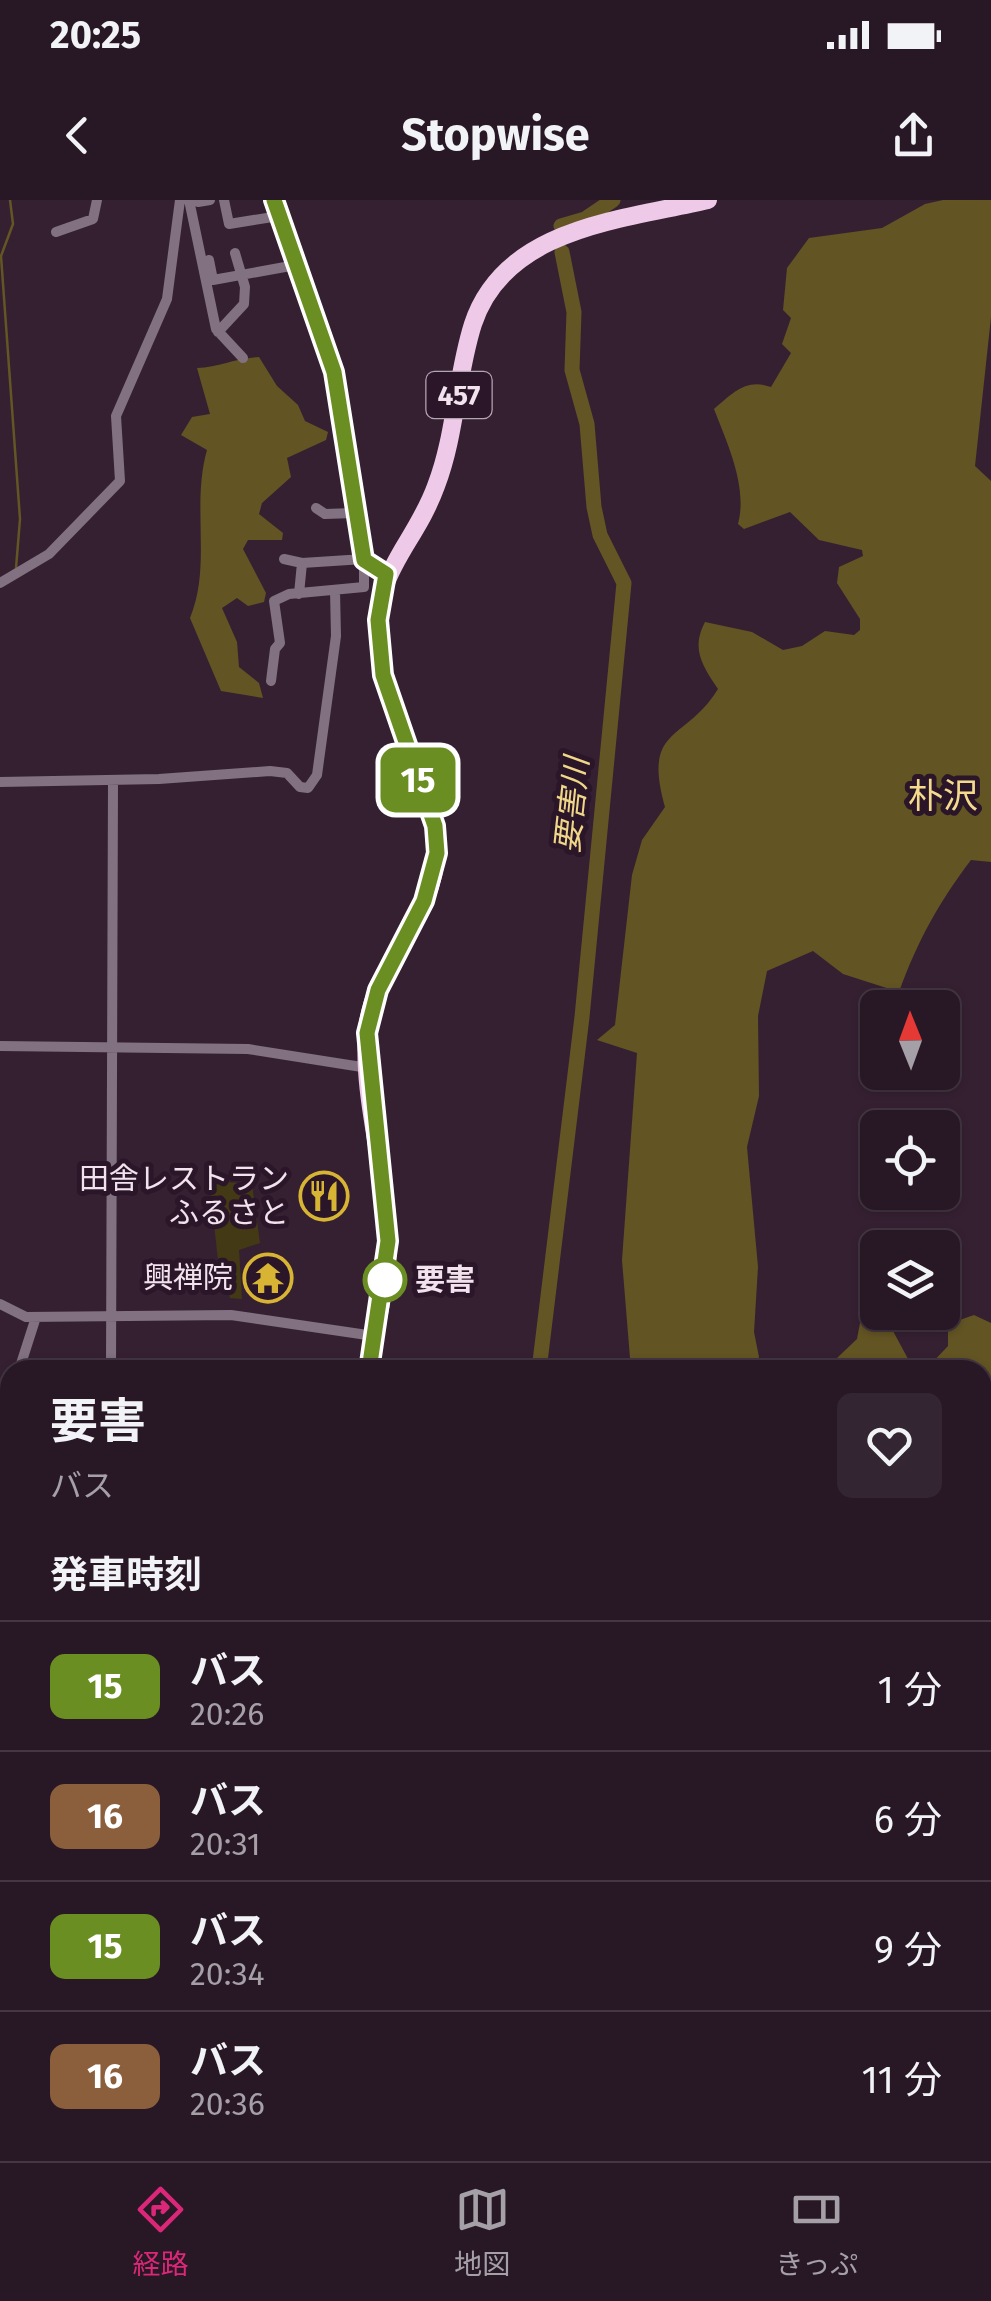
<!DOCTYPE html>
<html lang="ja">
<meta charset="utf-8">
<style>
:root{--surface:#281826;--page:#342532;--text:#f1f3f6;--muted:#a5a0a7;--line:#443743;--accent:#db2777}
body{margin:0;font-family:"Fira Sans","Noto Sans JP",sans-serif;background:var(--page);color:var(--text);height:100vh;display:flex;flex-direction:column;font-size:38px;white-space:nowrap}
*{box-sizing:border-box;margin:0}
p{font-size:32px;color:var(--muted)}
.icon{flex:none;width:55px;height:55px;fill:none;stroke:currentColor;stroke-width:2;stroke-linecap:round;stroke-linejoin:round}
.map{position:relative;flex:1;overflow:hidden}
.side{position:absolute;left:0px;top:1160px;width:992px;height:802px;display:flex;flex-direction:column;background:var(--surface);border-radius:30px 30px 0 0;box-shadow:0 2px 8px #0004,0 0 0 2px var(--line)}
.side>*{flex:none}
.badge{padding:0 20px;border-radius:15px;font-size:35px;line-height:65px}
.needle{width:65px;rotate:359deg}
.tools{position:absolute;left:860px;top:790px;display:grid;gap:20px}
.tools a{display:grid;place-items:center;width:100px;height:100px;border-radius:15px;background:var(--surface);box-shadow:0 2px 8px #0004,0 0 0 2px var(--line);font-size:50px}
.map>.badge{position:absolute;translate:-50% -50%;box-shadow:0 0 0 5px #fff}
h2{padding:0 50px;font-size:38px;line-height:90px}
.round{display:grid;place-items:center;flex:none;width:105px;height:105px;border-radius:15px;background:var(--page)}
.head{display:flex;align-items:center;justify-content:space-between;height:170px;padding:0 50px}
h1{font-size:48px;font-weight:700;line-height:75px}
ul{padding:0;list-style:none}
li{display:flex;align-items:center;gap:30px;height:130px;padding:0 50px;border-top:2px solid var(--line)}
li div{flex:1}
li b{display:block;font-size:38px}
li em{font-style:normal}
li .badge{min-width:110px;font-weight:700;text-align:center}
.status{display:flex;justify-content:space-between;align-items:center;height:70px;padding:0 50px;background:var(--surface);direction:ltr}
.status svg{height:28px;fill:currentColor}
header{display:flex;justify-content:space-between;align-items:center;height:130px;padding:0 50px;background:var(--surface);font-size:45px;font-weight:700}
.tabs{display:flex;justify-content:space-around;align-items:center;height:140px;border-top:2px solid var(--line);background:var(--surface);font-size:28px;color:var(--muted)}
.tabs a{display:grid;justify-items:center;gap:5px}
.tabs .current{color:var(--accent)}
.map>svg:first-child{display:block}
.green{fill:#443915}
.forest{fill:#635423}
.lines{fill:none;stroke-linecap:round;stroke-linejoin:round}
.stream{stroke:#645524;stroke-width:2.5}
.river{stroke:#645524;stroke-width:15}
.minor{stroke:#827180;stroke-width:10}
.tertiary{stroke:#827180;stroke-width:12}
.trunk{stroke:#eecae8;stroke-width:18}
.line-casing{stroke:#fff;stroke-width:22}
.line{stroke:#6b8e23;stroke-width:15}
.stop-dot{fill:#fff;stroke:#6b8e23;stroke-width:5}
.labels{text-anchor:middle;stroke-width:10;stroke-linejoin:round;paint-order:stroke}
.shield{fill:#2a1628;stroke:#b5a5b3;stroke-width:2.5}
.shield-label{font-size:28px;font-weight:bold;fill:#f1e2ee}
.poi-label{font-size:30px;fill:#f1e2ee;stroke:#2a1628;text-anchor:end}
.stop-label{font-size:30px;font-weight:bold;fill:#f1e2ee;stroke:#2a1628;text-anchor:start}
.water-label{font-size:32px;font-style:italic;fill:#efd689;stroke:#2a1628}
.quarter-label{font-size:35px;fill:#f3da8d;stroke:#2a1628}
</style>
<div class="status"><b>20:25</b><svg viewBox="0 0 49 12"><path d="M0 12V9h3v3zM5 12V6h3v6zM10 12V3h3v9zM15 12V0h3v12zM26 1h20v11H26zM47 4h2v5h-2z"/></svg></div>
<header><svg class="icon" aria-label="back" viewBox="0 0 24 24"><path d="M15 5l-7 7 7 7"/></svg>Stopwise<svg class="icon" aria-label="share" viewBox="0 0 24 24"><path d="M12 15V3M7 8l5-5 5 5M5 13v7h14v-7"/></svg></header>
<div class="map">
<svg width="991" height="1961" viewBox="0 0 991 1961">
<rect width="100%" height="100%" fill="#352032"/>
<path class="green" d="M216,975h8l2,7 26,2 8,59 -21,7 3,49 -12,-1 -2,-12 -8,-8 -9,-81z"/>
<path class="forest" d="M943,0h48v117l-16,149 16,15v381l-20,-2c-32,42 -54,82 -72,132l-56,-18 -30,-23 -46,20 -9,45 1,80 -12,51 11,120 -4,65 5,25 -6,13h-122l-9,-110 15,-207 -40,-13 18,-15 17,-150 10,-35 23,-33c-23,-82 20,-64 53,-118 -16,-24 -27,-40 -13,-67l47,10 31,18 19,-4 23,-15 29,4 6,-5v-11l-23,-36 2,-16 24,-11 -1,-6 -43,-10 -29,-28 -46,17 -6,-5c10,-37 -11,-81 -24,-115 19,-16 32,-31 57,-22l20,-34 -9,-9 9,-26 -8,-8 4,-42 22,-30 73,-10 43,-24z
M259,157l18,29 21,19 7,16 23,11 -2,8 -39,18 4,19 -29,26 -3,11 24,19 -1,7h-34l-5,9 23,44 -2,9 -16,4 -11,-8 -15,10 15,34 2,25 20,16 4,15 -42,-7 -31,-73c22,-53 1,-112 17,-168l-26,-15 11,-18 18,-3 -13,-46c22,-1 39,-10 62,-11z
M877,1091l1,21 13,1 2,18 21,39h-46v-6l-31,-6 20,-19 6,-32z
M974,1115l17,8v180l-8,-1 -1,-132h-63l9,-3 20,-21v-22z
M983,1576l8,17v368h-24l4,-8 11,-1z
M624,1952h242v1l-2,8h-241z"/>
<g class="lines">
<path class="stream" d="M10,0l3,24 -12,32 19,263 -4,49"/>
<path class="river" d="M561,26l24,-7 28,-19
M539,1170l43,-353 42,-434 -24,-48 -6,-28 -7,-83 -15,-54 2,-58 -12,-60
M391,1961l6,-9"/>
<path class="minor" d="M189,0l27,129 27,29
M224,0l5,24 50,-8
M198,2l12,-2
M56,32l37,-13 4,-19
M209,60l4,20 83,-15
M218,132l26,-28 1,-17 -10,-34
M316,308l9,6 29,-1
M0,383l49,-29 71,-73 -4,-65 51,-117 13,-99
M299,394l3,-31
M271,481l4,-32 5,-6 -6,-42 15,-7 75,-7v-28l-62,4 -18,-4
M0,582l159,-3 111,-8 17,2 13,14 8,1 9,-13 19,-139 -1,-45
M0,846l248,3 120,19
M0,1104l26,13 205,-2 143,21
M19,1170l17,-53
M111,1170l2,-589
M0,1209l10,-20
M0,1498h10
M0,1929l14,32
M311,1952l1,9
M883,1952l1,9"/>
<path class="tertiary" d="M274,0l60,171 30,188 22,15"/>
<path class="trunk" d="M369,1170c5,-43 19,-84 19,-127 0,-70 -26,-141 -21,-211 4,-66 70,-115 69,-183 -1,-63 -49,-134 -57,-203 -8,-75 34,-97 57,-160 20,-52 20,-109 37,-162 32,-97 150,-104 235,-124
M580,1952l7,9
M15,1961l10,-9"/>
</g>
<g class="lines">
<g class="line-casing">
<path id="line" d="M274,0l60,172 30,188 22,14 -8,46 5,55 52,151 2,27 -13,48 -46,89 -11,43 21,208 -19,129"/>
</g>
<use href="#line" class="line"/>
</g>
<defs>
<g id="restaurant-ring" transform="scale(2.5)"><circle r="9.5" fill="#2a1628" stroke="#d8b434" stroke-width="1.5"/><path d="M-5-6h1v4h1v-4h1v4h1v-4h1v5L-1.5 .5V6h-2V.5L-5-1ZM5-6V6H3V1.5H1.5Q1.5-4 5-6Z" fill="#d8b434"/></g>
<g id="temple-ring" transform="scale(2.5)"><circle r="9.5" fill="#2a1628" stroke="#d8b434" stroke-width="1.5"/><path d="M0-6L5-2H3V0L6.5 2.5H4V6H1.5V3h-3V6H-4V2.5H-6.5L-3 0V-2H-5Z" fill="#d8b434"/></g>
</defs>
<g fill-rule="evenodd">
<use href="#restaurant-ring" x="324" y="996"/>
<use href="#temple-ring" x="268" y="1078"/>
</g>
<circle class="stop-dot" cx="385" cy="1080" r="20"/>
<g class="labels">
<rect class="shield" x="426.5" y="172" width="65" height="46" rx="8"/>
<g class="shield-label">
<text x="459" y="205">457</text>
</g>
<g class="poi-label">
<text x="289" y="989">田舎レストラン<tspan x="289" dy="34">ふるさと</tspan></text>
<text x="233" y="1088">興禅院</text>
</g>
<g class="stop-label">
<text x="415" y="1090">要害</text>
</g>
<g class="water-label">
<text transform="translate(572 605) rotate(-84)" y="11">要害川</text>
</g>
<g class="quarter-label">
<text x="943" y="608">朴沢</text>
</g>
</g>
</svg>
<div class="tools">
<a><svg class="needle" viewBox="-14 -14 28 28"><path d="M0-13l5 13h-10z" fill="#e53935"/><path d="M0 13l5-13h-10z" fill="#a5a0a7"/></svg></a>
<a><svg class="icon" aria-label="locate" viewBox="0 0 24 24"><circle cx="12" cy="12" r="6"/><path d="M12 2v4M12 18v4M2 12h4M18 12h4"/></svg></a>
<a><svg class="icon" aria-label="layers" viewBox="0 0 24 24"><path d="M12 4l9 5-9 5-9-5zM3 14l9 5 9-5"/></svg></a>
</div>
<b class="badge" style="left:418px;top:580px;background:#6b8e23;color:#fff">15</b>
<section class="side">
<div class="head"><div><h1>要害</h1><p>バス</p></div><a class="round"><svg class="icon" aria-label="heart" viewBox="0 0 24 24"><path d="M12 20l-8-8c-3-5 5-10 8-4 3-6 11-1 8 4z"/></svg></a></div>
<h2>発車時刻</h2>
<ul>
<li><span class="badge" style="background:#6b8e23;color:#fff">15</span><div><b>バス</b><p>20:26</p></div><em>1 分</em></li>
<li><span class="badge" style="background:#8b5e3c;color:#fff">16</span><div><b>バス</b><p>20:31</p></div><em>6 分</em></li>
<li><span class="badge" style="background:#6b8e23;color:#fff">15</span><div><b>バス</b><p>20:34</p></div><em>9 分</em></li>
<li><span class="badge" style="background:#8b5e3c;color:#fff">16</span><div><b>バス</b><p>20:36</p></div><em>11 分</em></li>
</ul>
</section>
</div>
<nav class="tabs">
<a class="current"><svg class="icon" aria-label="directions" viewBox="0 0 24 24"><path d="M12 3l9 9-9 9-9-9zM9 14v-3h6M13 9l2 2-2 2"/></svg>経路</a>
<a><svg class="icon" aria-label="map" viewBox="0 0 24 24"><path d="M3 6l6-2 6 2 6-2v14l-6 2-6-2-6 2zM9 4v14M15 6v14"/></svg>地図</a>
<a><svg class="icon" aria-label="tickets" viewBox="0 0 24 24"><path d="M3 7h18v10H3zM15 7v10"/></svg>きっぷ</a>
</nav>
